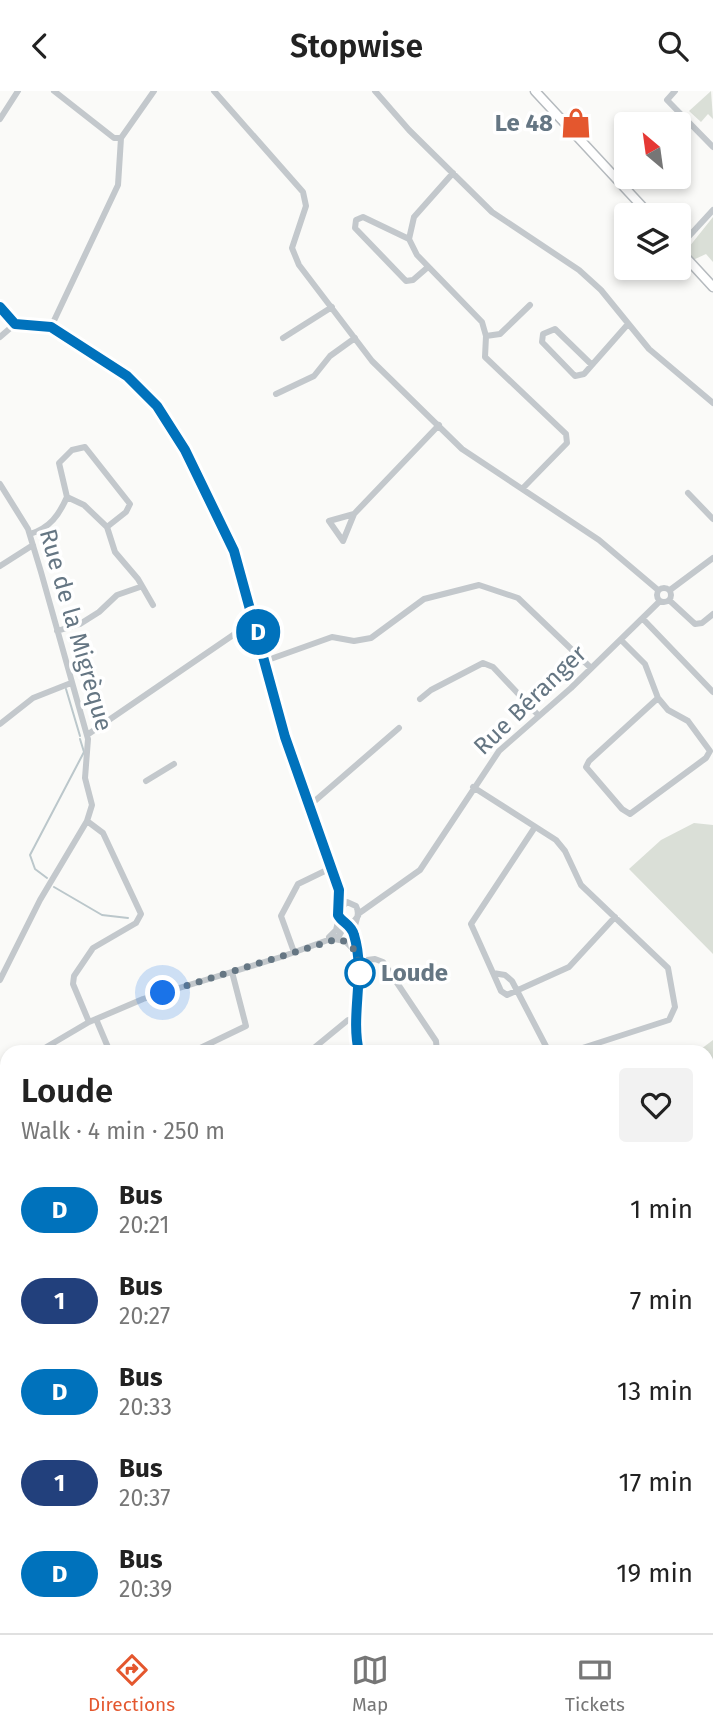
<!DOCTYPE html>
<meta charset="utf-8">
<style>
:root{--surface:#fff;--page:#f2f2f2;--text:#222;--muted:#767676;--line:#e0e0e0;--accent:#e4572e}
body{margin:0;font-family:"Fira Sans",sans-serif;background:var(--page);color:var(--text);height:100vh;display:flex;flex-direction:column;font-size:26px;white-space:nowrap}
*{box-sizing:border-box;margin:0}
p{font-size:23px;color:var(--muted)}
.icon{flex:none;width:38px;height:38px;fill:none;stroke:currentColor;stroke-width:2;stroke-linecap:round;stroke-linejoin:round}
.map{position:relative;flex:1;overflow:hidden}
.drawer{position:absolute;left:0px;top:954px;width:714px;height:590px;display:flex;flex-direction:column;background:var(--surface);border-radius:21px 21px 0 0;box-shadow:0 4px 10px #0003}
.drawer>*{flex:none}
.badge{padding:0 14px;border-radius:23px;font-size:24px;line-height:46px}
.needle{width:46px;rotate:331deg}
.fabs{position:absolute;left:614px;top:21px;display:grid;gap:14px}
.fabs a{display:grid;place-items:center;width:77px;height:77px;border-radius:7px;background:var(--surface);box-shadow:0 4px 10px #0003;font-size:35px}
.you{position:absolute;width:35px;height:35px;margin:-18px;border:5px solid #fff;border-radius:50%;background:#1a73e8;box-shadow:0 0 0 10px #1a73e833}
.map>.badge{position:absolute;translate:-50% -50%;box-shadow:0 0 0 4px #fff}
.round{display:grid;place-items:center;flex:none;width:74px;height:74px;border-radius:7px;background:var(--page)}
.headline{display:flex;align-items:center;justify-content:space-between;height:119px;padding:0 21px}
h1{font-size:33px;font-weight:600;line-height:52px}
ul{padding:0;list-style:none}
li{display:flex;align-items:center;gap:21px;height:91px;padding:0 21px}
li div{flex:1}
li b{display:block;font-size:26px}
li em{font-style:normal}
li .badge{min-width:77px;font-weight:700;text-align:center}
header{display:flex;justify-content:space-between;align-items:center;height:91px;padding:0 21px;background:var(--surface);font-size:32px;font-weight:600}
.tab-bar{display:flex;justify-content:space-around;align-items:center;height:98px;border-top:2px solid var(--line);background:var(--surface);font-size:19px;color:var(--muted)}
.tab-bar a{display:grid;justify-items:center;gap:4px}
.tab-bar .current{color:var(--accent)}
.map>svg:first-child{display:block}
.green{fill:#dadfd7}
.lines{fill:none;stroke-linecap:round;stroke-linejoin:round}
.stream{stroke:#bbc7cb;stroke-width:2}
.major-casing{stroke:#b5babe;stroke-width:11}
.minor{stroke:#c3c8cc;stroke-width:6}
.major{stroke:#fff;stroke-width:8}
.line-casing{stroke:#fff;stroke-width:16}
.line{stroke:#0072bc;stroke-width:10}
.walk{stroke:#657683;stroke-width:7;stroke-dasharray:0 12.6}
.stop-dot{fill:#fff;stroke:#0072bc;stroke-width:3.5}
.labels{text-anchor:middle;stroke-width:7;stroke-linejoin:round;paint-order:stroke}
.poi-label{font-size:24px;font-weight:bold;fill:#657683;stroke:#fff;text-anchor:end}
.street-label{font-size:24px;fill:#657683;stroke:#fff}
.stop-label{font-size:24px;font-weight:bold;fill:#657683;stroke:#fff;text-anchor:start}
</style>
<header><svg class="icon" aria-label="back" viewBox="0 0 24 24"><path d="M15 5l-7 7 7 7"/></svg>Stopwise<svg class="icon" aria-label="search" viewBox="0 0 24 24"><circle cx="10" cy="10" r="6"/><path d="M15 15l6 6"/></svg></header>
<div class="map">
<svg width="713" height="1542" viewBox="0 0 713 1542">
<rect width="100%" height="100%" fill="#fafaf8"/>
<path class="green" d="M711,0l2,28 -5,-5 -7,8 -12,-11z
M713,126v45l-7,-8 -13,6 -8,-8z
M694,732l19,2v129l-84,-85 32,-29z
M713,949v151l-6,8v-147h-10z
M713,1156v90l-6,7v-89z
M0,1366l7,5v165l39,1v5h-46z
M299,1537h49l18,5h-67z"/>
<g class="lines">
<path class="stream" d="M66,598l14,47
M47,787l-12,-9 -5,-14 54,-103 -4,-13
M54,796l48,28 26,3"/>
<g class="major-casing">
<path id="major" d="M535,0l115,124
M679,159l34,37
M707,1136l6,-8
M0,1423l7,3
M232,1536l1,6
M240,1542l1,-6"/>
</g>
<path class="minor" d="M54,0l60,47h7
M214,0l89,101 3,14 -14,42 7,17 73,96 90,88 137,91 59,50
M375,0l34,39 83,82 87,58 22,20 48,59 64,54
M675,0l-8,9 46,47
M0,28l18,-28
M453,82l-39,44 -5,22 8,16 65,67 4,14 -1,21 81,77 1,9 -44,45
M409,148l-46,-22 -7,3 -1,8 51,53 7,-1 15,-13
M679,156l34,-37
M0,216l15,17 36,3
M51,236c30,32 74,39 106,79 71,91 91,201 122,309 17,59 40,117 60,175v18
M51,236l67,-142 3,-47 33,-47
M486,245l14,-2 30,-29
M0,246l15,-13
M283,247l49,-31
M592,274l-37,-36 -12,5 -1,8 33,34 9,-2 44,-50
M276,303l38,-18 16,-20 25,-18
M0,393l28,45 13,43 47,167 -3,39 7,27 -5,16 -47,79 -40,80
M688,402l25,26
M67,406l-8,-34 13,-13 13,-3 45,57 -4,8 -19,15
M354,423l-11,27 -14,-20 25,-7 85,-89
M30,443c20,-6 29,-19 37,-37l17,8 23,22 8,25 23,27 15,26
M0,475l33,-21
M657 504a7 7 0 1 1 14 0a7 7 0 1 1-14 0Z
M670,499l43,-32
M669,509l26,24 7,-1 11,-9
M643,528l70,73
M57,540l23,-7 19,-12 18,-17 23,-8
M621,549l24,24 13,34 10,12 20,11 22,30 -4,7 -76,56 -8,-5 -36,-42 3,-6 69,-63
M265,570l67,-24 22,4 17,-3 53,-39 55,-14 39,13 73,70
M420,608l11,-9 52,-27 10,4 46,49
M0,633l33,-26 38,-15
M87,644l168,-115
M146,690l28,-17
M473,696l83,53 9,11 16,34 87,83 7,39 -6,13 -99,32
M309,715l90,-78
M87,730l16,12 38,81 -5,9 -43,25 -19,28 -1,8 16,38
M535,736l-64,97 22,49 12,2 7,6 37,71
M358,823l62,-44 79,-119 72,-63 89,-87
M347,832c27,32 3,91 12,129
M354,841c0,-9 7,-17 2,-26l-9,-4 -9,9 1,7 7,5 8,-2 4,-5
M329,846l7,-7 3,-12
M334,848l11,2 11,11
M294,861l-13,-36 17,-32 33,-16
M359,870l16,-2 8,3 53,79 1,11
M493,882l8,18 6,4 62,-28 46,-50
M96,928l14,33
M38,961l51,-30 54,-23 138,-42 58,-21 7,-13
M192,961l54,-26 -14,-54
M309,961l39,-32 10,-3
M0,979l7,-2
M0,1064l7,-4
M0,1135l7,-4
M0,1193l7,-2
M0,1290h7
M707,1314l6,3
M707,1346l6,24
M547,1536l7,5 25,1
M637,1542l5,-6"/>
<use href="#major" class="major"/>
</g>
<g class="lines">
<g class="line-casing">
<path id="line" d="M0,216l15,17 36,3 76,49 30,30 28,44 49,101 51,186 54,153 -1,25c4,8 13,9 16,20 12,39 -4,79 5,117"/>
</g>
<use href="#line" class="line"/>
<path class="walk" d="M163,902l174,-54c18,3 22,19 23,34"/>
</g>
<defs>
<g id="shop-bare" transform="scale(2.415)"><path d="M-5-2.5h2.3a2.7 3.5 0 0 1 5.4 0H5L5.5 6h-11ZM-1.5-2.5h3a1.5 2.3 0 0 0-3 0Z" fill="#e4572e" stroke="#fff" stroke-width="2.5" paint-order="stroke"/></g>
</defs>
<g fill-rule="evenodd">
<use href="#shop-bare" x="576" y="32"/>
</g>
<circle class="stop-dot" cx="360" cy="882" r="14"/>
<g class="labels">
<g class="poi-label">
<text x="553" y="40">Le 48</text>
</g>
<g class="street-label">
<text transform="translate(76 539) rotate(74)" y="8">Rue de la Migrèque</text>
<text transform="translate(530 609) rotate(-44)" y="8">Rue Béranger</text>
</g>
<g class="stop-label">
<text x="381" y="890">Loude</text>
</g>
</g>
</svg>
<div class="fabs">
<a><svg class="needle" viewBox="-14 -14 28 28"><path d="M0-13l5 13h-10z" fill="#e53935"/><path d="M0 13l5-13h-10z" fill="#767676"/></svg></a>
<a><svg class="icon" aria-label="layers" viewBox="0 0 24 24"><path d="M12 4l9 5-9 5-9-5zM3 14l9 5 9-5"/></svg></a>
</div>
<div class="you" style="left:163px;top:902px"></div>
<b class="badge" style="left:258px;top:541px;background:#0072bc;color:#fff">D</b>
<section class="drawer">
<div class="headline"><div><h1>Loude</h1><p>Walk · 4 min · 250 m</p></div><a class="round"><svg class="icon" aria-label="heart" viewBox="0 0 24 24"><path d="M12 20l-8-8c-3-5 5-10 8-4 3-6 11-1 8 4z"/></svg></a></div>
<ul>
<li><span class="badge" style="background:#0072bc;color:#fff">D</span><div><b>Bus</b><p>20:21</p></div><em>1 min</em></li>
<li><span class="badge" style="background:#22407c;color:#fff">1</span><div><b>Bus</b><p>20:27</p></div><em>7 min</em></li>
<li><span class="badge" style="background:#0072bc;color:#fff">D</span><div><b>Bus</b><p>20:33</p></div><em>13 min</em></li>
<li><span class="badge" style="background:#22407c;color:#fff">1</span><div><b>Bus</b><p>20:37</p></div><em>17 min</em></li>
<li><span class="badge" style="background:#0072bc;color:#fff">D</span><div><b>Bus</b><p>20:39</p></div><em>19 min</em></li>
</ul>
</section>
</div>
<nav class="tab-bar">
<a class="current"><svg class="icon" aria-label="directions" viewBox="0 0 24 24"><path d="M12 3l9 9-9 9-9-9zM9 14v-3h6M13 9l2 2-2 2"/></svg>Directions</a>
<a><svg class="icon" aria-label="map" viewBox="0 0 24 24"><path d="M3 6l6-2 6 2 6-2v14l-6 2-6-2-6 2zM9 4v14M15 6v14"/></svg>Map</a>
<a><svg class="icon" aria-label="tickets" viewBox="0 0 24 24"><path d="M3 7h18v10H3zM15 7v10"/></svg>Tickets</a>
</nav>
